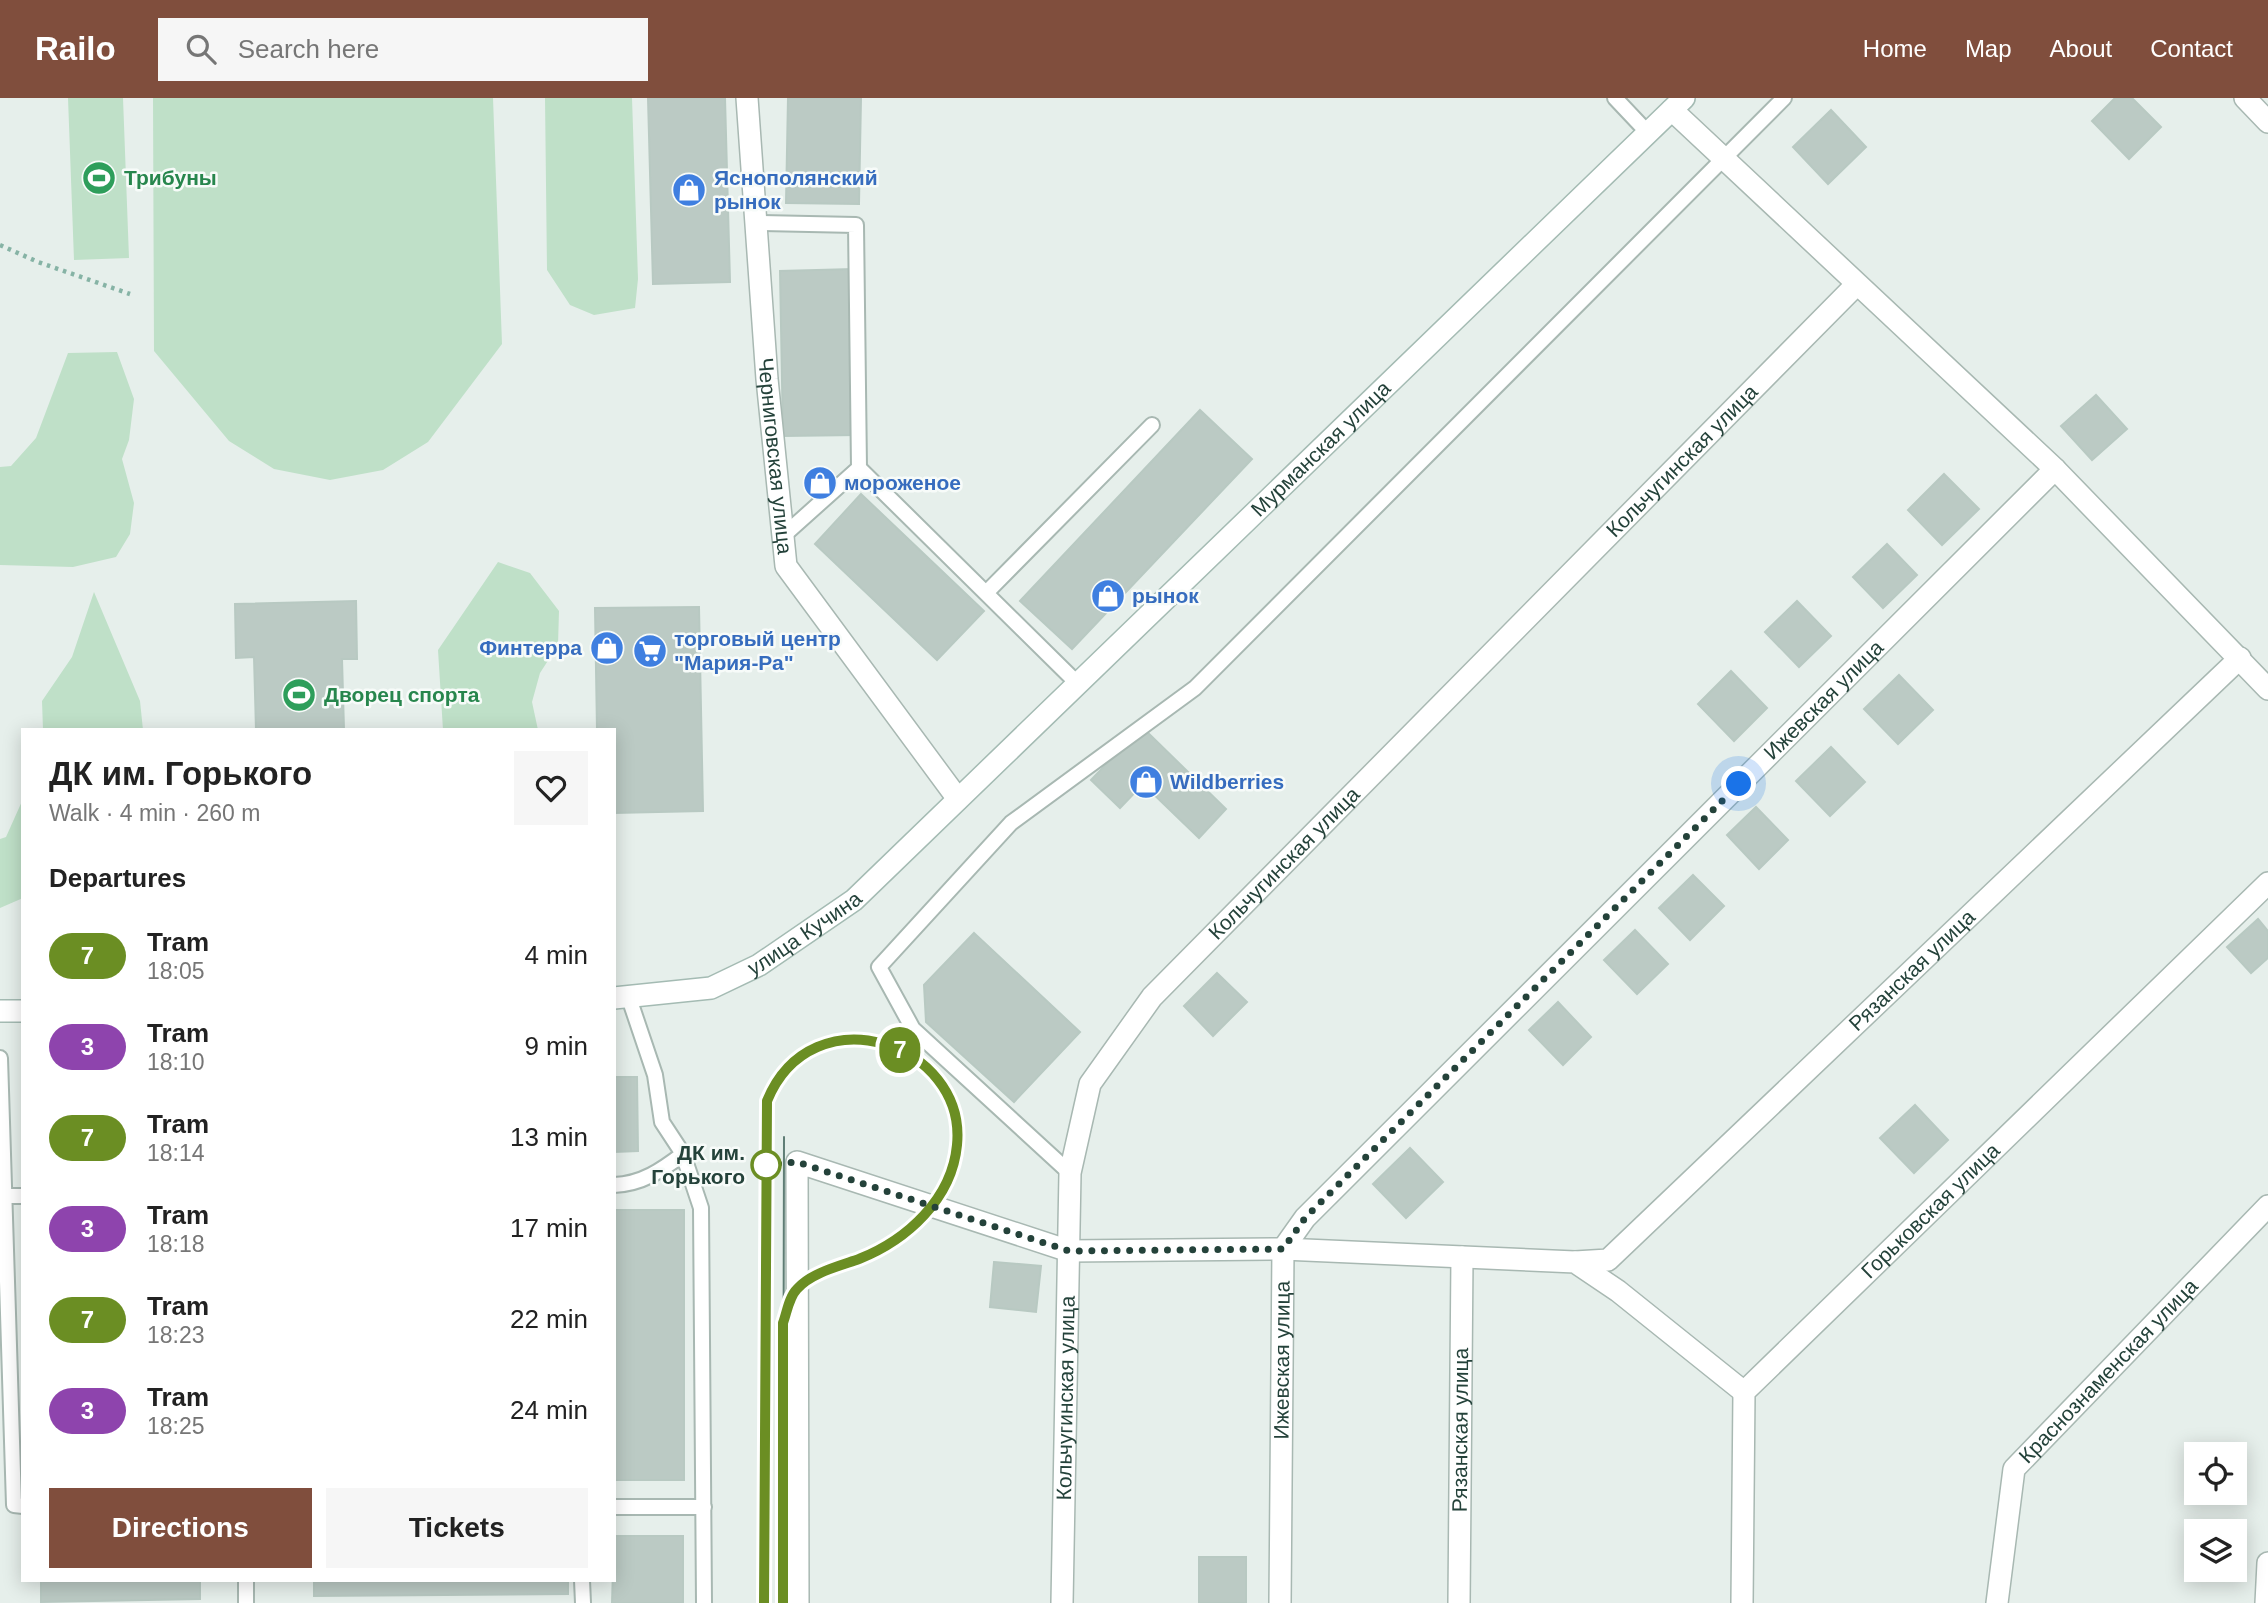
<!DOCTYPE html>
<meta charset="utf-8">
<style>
:root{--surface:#fff;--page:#f6f6f6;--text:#222;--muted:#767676;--accent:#804e3d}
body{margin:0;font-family:Helvetica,sans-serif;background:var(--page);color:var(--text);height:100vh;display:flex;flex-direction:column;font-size:26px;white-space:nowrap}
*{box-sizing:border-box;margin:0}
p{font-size:23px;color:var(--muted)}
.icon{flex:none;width:38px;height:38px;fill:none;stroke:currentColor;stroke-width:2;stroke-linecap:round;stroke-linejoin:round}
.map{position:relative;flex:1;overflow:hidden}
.drawer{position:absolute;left:21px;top:630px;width:595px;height:854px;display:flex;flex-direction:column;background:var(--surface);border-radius:0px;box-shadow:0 4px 18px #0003}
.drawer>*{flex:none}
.badge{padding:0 14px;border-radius:23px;font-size:24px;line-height:46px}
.tools{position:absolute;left:2184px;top:1344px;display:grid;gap:14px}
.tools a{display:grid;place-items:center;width:63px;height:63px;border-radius:0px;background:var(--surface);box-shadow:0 4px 18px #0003;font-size:35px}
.you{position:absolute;width:35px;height:35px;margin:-18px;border:5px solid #fff;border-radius:50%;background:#1a73e8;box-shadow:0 0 0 10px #1a73e833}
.map>.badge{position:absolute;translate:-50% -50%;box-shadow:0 0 0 4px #fff}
h2{padding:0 28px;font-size:26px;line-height:63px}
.round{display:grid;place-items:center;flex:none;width:74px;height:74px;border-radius:0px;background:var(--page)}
.summary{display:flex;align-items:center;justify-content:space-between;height:119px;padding:0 28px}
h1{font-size:33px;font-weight:700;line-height:52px}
.button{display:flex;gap:14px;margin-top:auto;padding:14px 28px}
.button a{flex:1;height:80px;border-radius:0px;background:var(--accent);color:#fff;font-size:28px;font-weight:700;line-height:80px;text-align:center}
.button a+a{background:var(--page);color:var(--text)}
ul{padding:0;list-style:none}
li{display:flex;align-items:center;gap:21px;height:91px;padding:0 28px}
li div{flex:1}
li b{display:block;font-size:26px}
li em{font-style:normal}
li .badge{min-width:77px;font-weight:700;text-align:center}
header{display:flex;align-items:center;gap:42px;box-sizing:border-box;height:98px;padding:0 35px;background:var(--accent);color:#fff}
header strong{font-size:33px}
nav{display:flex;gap:38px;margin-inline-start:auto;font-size:24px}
.search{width:490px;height:63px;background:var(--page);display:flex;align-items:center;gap:18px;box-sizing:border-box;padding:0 24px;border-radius:0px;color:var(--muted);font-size:26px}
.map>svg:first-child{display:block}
.green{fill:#bfe0c8}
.building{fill:#bbcac4;stroke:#b8c9c2;stroke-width:2}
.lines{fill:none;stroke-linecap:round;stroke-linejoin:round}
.lane-casing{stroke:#a8b8b2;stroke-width:18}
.street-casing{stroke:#a8b8b2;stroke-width:24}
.secondary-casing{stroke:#a4bbb3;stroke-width:24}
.path{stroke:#86b3a5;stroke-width:4.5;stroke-dasharray:3.5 5;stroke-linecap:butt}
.lane{stroke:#fff;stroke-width:14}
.street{stroke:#fff;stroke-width:21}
.secondary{stroke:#fff;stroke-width:21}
.tram{stroke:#5f7d75;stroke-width:2}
.line-casing{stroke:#fff;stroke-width:16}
.line{stroke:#6b8e23;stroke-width:10}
.walk{stroke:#24423a;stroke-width:7;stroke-dasharray:0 12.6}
.stop-dot{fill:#fff;stroke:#6b8e23;stroke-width:3.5}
.labels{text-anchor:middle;stroke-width:5;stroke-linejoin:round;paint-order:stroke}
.leisure-label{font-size:21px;font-weight:bold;fill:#27864d;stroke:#f7fbf9;text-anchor:start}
.shop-label{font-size:21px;font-weight:bold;fill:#366cbe;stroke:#f7fbf9;text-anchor:start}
.street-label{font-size:21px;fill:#24423a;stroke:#f7fbf9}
.stop-label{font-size:21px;font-weight:bold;fill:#24423a;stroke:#f7fbf9;text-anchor:end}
</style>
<header>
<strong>Railo</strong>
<div class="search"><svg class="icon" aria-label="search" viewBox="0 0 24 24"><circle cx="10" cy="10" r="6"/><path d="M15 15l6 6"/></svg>Search here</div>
<nav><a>Home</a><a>Map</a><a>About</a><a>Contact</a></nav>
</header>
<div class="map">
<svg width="2268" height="1505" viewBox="0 0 2268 1505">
<rect width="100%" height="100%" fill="#e6efeb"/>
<path class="green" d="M68,0h55l6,160 -55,2z
M153,0h340l9,246 -74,98 -45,28 -53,10 -56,-11 -45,-28 -75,-90z
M545,0h87l6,181 -3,29 -41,7 -24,-10 -23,-35z
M117,254l17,47 -5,41 -7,19 12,44 -4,31 -14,23 -43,10 -73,-2v-98l11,-1 25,-28 32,-85z
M498,464l32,11 29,38 -1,34 -18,28 -8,29 6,28h-95l-5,-80z
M94,494l46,109 3,29h-100l-1,-29 30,-44z
M23,701v99l-23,10v-69l6,-2z"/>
<path class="building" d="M648,0h77l5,184 -77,2z
M788,0h73l-2,106 -73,-1z
M2115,0h17l29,29 -32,32 -37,-38z
M1831,12l35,37 -38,37 -35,-37z
M853,171l4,166 -74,1 -3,-165z
M2096,297l31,34 -35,31 -31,-34z
M1200,312l52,49 -180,190 -52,-48z
M1944,376l35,35 -37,36 -34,-35z
M861,396l123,117 -47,49 -122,-116z
M1887,446l30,31 -34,33 -30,-31z
M356,503l1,58h-15l2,71h-88l-2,-73 -18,1 -1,-54z
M1797,503l34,35 -32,31 -34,-35z
M699,509l4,204 -89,2v-83h-17l-2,-122z
M1731,573l36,37 -33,33 -36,-37z
M1899,577l34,35 -35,34 -34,-35z
M1142,629l84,82 -27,29 -56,-54 -23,24 -29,-28z
M1831,649l34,35 -35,34 -34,-35z
M1756,709l32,33 -29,29 -32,-34z
M1693,777l31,31 -34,34 -31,-32z
M2258,821l10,12v27l-17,15 -24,-26z
M1635,832l33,34 -31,30 -33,-34z
M974,835l106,99 -66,70 -88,-80 -2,-37z
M1217,875l30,29 -34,34 -29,-30z
M1558,904l33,35 -28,28 -34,-35z
M614,979h23l1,74 -24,1z
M1915,1007l33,35 -34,33 -34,-35z
M1410,1050l33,34 -37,36 -33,-34z
M614,1112h70v270h-70z
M994,1164l47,4 -5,46 -46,-5z
M614,1438h69v67h-71z
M1199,1459h47v46h-47z
M41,1482h159v19l-159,3z
M314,1482h254v14l-254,2z"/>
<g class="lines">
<g class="lane-casing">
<path id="lane" d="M1615,0l34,36
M756,125l100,2 3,243
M783,438l76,-68 219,216
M986,495l166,-168
M629,900l26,77 7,47 21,32 18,54 3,395
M0,960l14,447 9,1
M1070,1075l-157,-144 -34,-62 132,-144 184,-135 589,-590
M614,1087c28,-1 48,-15 69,-31
M5,1098h18
M614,1409h90
M246,1482v23
M582,1482l1,23"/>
</g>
<g class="street-casing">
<g id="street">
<path id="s1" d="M747,0l20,281 19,187 172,233"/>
<path d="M2245,0l23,24"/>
<path d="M1672,12l383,359 213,220"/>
<path id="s2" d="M1575,1164l33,-2 632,-602"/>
<path d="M798,1505l-1,-441 272,89 214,-2 292,13 43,29 126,101"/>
<path id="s3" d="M1062,1505l8,-430 20,-89 62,-87 704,-712"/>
<path id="s4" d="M1280,1505l3,-354 22,-31 750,-749"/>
<path id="s5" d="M1459,1505l3,-346"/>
<path id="s6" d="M1742,1505l2,-211 524,-509"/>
<path id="s7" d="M1997,1505l17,-134 254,-263"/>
<path d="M2266,1505l2,-40"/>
</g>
</g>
<g class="secondary-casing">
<g id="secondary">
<path id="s8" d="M614,900l97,-10 48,-23 95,-65 830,-802"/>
<path d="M0,913h23"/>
</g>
</g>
<path class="path" d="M0,147l38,17 92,32"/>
<use href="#lane" class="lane"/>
<use href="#street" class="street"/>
<use href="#secondary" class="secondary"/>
<path class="tram" d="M764,1505l3,-502c45,-110 201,-58 190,44 -5,54 -50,95 -98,114 -20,7 -48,14 -62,30 -8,8 -10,23 -14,34
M783,1505l1,-466"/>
</g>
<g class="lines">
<g class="line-casing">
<path id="line" d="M764,1505l3,-502c45,-110 200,-58 190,44 -5,54 -50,95 -98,114 -20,7 -48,14 -62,30 -8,8 -10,23 -14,34v280"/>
</g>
<use href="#line" class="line"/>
<path class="walk" d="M766,1067l31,-3 272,89 214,-2 22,-31 434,-434"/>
</g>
<defs>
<g id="stadium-disc" transform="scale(1.75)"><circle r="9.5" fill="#2e9e5b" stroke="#f7fbf9"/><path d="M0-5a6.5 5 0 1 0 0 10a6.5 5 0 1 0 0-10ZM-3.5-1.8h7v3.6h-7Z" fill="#fff"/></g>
<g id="shop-disc" transform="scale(1.75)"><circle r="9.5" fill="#3f7fe0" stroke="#f7fbf9"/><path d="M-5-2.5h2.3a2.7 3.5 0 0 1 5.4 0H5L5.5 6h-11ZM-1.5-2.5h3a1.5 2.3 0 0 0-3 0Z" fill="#fff"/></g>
<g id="supermarket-disc" transform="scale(1.75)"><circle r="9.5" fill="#3f7fe0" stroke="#f7fbf9"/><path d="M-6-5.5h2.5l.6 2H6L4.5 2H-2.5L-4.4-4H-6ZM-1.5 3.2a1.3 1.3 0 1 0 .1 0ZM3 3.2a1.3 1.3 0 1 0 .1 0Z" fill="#fff"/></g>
</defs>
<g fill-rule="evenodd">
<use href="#stadium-disc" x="99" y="80"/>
<use href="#shop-disc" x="689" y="92"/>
<use href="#shop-disc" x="820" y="385"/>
<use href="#shop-disc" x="1108" y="498"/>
<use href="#shop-disc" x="607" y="550"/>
<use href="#supermarket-disc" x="650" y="553"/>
<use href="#stadium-disc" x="299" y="597"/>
<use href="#shop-disc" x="1146" y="684"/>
</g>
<circle class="stop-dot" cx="766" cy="1067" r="14"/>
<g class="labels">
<g class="leisure-label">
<text x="124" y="87">Трибуны</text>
<text x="324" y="604">Дворец спорта</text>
</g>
<g class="shop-label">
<text x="714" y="87">Яснополянский<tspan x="714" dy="24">рынок</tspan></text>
<text x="844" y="392">мороженое</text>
<text x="1132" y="505">рынок</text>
<text x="674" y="548">торговый центр<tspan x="674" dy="24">"Мария-Ра"</tspan></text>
<text x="582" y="557" text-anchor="end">Финтерра</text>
<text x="1170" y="691">Wildberries</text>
</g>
<g class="street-label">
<text dy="7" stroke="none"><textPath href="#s8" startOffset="915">Мурманская улица</textPath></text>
<text dy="7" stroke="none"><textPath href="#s1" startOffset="359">Черниговская улица</textPath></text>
<text dy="7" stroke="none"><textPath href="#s3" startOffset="1382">Кольчугинская улица</textPath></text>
<text dy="7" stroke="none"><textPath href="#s4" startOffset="1125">Ижевская улица</textPath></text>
<text dy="7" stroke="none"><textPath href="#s3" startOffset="816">Кольчугинская улица</textPath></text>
<text dy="7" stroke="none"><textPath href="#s8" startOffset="206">улица Кучина</textPath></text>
<text dy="7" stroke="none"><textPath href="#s2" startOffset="453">Рязанская улица</textPath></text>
<text dy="7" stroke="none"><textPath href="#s6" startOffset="471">Горьковская улица</textPath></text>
<text dy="7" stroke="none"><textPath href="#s4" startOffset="243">Ижевская улица</textPath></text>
<text dy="7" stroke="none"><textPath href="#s7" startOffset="271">Краснознаменская улица</textPath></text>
<text dy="7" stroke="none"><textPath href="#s3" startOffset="205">Кольчугинская улица</textPath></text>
<text dy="7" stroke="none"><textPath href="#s5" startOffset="173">Рязанская улица</textPath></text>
</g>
<g class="stop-label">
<text x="745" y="1062">ДК им.<tspan x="745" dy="24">Горького</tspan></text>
</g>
</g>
</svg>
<div class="tools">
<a><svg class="icon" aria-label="locate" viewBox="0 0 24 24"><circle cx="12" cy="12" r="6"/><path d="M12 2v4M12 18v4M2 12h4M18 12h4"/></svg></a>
<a><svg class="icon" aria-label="layers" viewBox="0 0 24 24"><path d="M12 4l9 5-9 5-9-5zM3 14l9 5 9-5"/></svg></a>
</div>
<div class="you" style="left:1739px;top:686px"></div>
<b class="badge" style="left:900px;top:952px;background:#6b8e23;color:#fff">7</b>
<section class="drawer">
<div class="summary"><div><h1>ДК им. Горького</h1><p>Walk · 4 min · 260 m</p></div><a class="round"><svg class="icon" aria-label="heart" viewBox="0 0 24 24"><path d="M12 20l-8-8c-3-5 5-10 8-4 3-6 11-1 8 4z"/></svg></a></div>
<h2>Departures</h2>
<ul>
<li><span class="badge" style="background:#6b8e23;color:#fff">7</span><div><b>Tram</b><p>18:05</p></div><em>4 min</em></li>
<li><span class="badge" style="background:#8e44ad;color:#fff">3</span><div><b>Tram</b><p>18:10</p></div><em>9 min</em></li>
<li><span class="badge" style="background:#6b8e23;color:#fff">7</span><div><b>Tram</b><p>18:14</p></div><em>13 min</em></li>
<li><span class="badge" style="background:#8e44ad;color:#fff">3</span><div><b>Tram</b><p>18:18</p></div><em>17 min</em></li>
<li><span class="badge" style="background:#6b8e23;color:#fff">7</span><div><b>Tram</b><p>18:23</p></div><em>22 min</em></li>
<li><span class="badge" style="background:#8e44ad;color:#fff">3</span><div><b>Tram</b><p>18:25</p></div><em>24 min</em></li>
</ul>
<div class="button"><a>Directions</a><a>Tickets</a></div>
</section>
</div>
